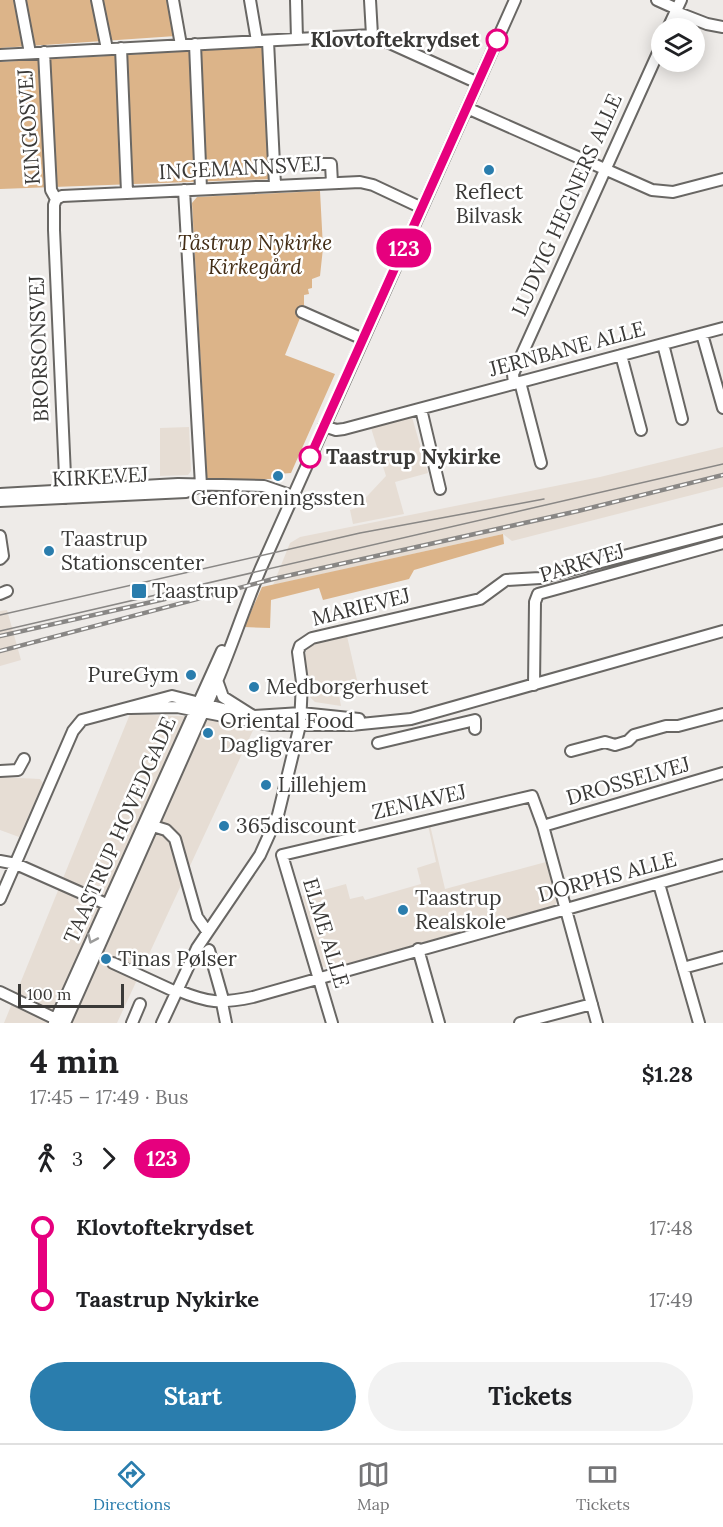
<!DOCTYPE html>
<meta charset="utf-8">
<style>
:root{--surface:#fff;--page:#f2f2f2;--text:#202124;--muted:#757577;--line:#e0e0e0;--accent:#2a7dad}
body{margin:0;font-family:Lora,serif;background:var(--page);color:var(--text);height:100vh;display:flex;flex-direction:column;font-size:22px;white-space:nowrap}
*{box-sizing:border-box;margin:0}
p{font-size:20px;color:var(--muted)}
.icon{flex:none;width:33px;height:33px;fill:none;stroke:currentColor;stroke-width:2;stroke-linecap:round;stroke-linejoin:round}
.map{position:relative;height:1023px;overflow:hidden}
.drawer{display:flex;flex-direction:column;background:var(--surface);flex:1}
.drawer>*{flex:none}
.badge{padding:0 12px;border-radius:20px;font-size:21px;line-height:39px}
.tools{position:absolute;left:651px;top:18px;display:grid;gap:12px}
.tools a{display:grid;place-items:center;width:54px;height:54px;border-radius:50%;background:var(--surface);box-shadow:0 3px 15px #0003;font-size:30px}
.scale{position:absolute;left:18px;bottom:15px;width:106px;box-sizing:border-box;padding-left:6px;border:3px solid #3a3937;border-top:0;font-size:16px;line-height:21px;white-space:nowrap;color:#3a3937;-webkit-text-stroke:4px #fff;paint-order:stroke}
.map>.badge{position:absolute;translate:-50% -50%;box-shadow:0 0 0 3px #fff}
.legs{display:flex;align-items:center;gap:9px;height:66px;padding:0 30px;font-size:20px}
.legs p{margin-inline-start:auto}
.overview{display:flex;align-items:center;justify-content:space-between;height:102px;padding:0 30px}
h1{font-size:33px;font-weight:800;line-height:45px}
.primary-button{display:flex;gap:12px;margin-top:auto;padding:12px 30px}
.primary-button a{flex:1;height:69px;border-radius:36px;background:var(--accent);color:#fff;font-size:24px;font-weight:800;line-height:69px;text-align:center}
.primary-button a+a{background:var(--page);color:var(--text)}
ul{padding:0 30px;list-style:none}
li{display:flex;align-items:center;gap:21px;height:72px;font-size:22px}
li i{display:grid;place-items:center;width:9px;height:100%;margin:0 8px;background:currentColor}
li i::after{content:'';width:15px;height:15px;margin:-8px;border:4px solid;border-radius:50%;background:var(--surface)}
li p{margin-inline-start:auto}
li:first-child i{background:linear-gradient(#0000 50%,currentColor 0)}
li:last-child i{background:linear-gradient(currentColor 50%,#0000 0)}
.dock{display:flex;justify-content:space-around;align-items:center;height:84px;border-top:2px solid var(--line);background:var(--surface);font-size:16px;color:var(--muted)}
.dock a{display:grid;justify-items:center;gap:3px}
.dock .active{color:var(--accent)}
.map>svg:first-child{display:block}
.built{fill:#e6ddd4}
.green{fill:#dcb489}
.lines{fill:none;stroke-linecap:round;stroke-linejoin:round}
.minor-casing{stroke:#696764;stroke-width:14}
.minor{stroke:#fff;stroke-width:10}
.tram{stroke:#898785;stroke-width:1.5}
.rail-casing{stroke:#898785;stroke-width:4.5}
.rail{stroke:#fff;stroke-width:2;stroke-dasharray:7;stroke-linecap:butt}
.oneway{stroke:#9c9c9b}
.line-1-casing{stroke:#fff;stroke-width:14}
.line-1{stroke:#e6007e;stroke-width:9}
.stop-1-dot{fill:#fff;stroke:#e6007e;stroke-width:3}
.poi-dot{fill:#2a7dad;stroke:#fff;stroke-width:2}
.labels{text-anchor:middle;stroke-width:5;stroke-linejoin:round;paint-order:stroke}
.stop-label{font-size:21px;font-weight:bold;fill:#3a3937;stroke:#fff;text-anchor:end}
.street-label{font-size:21px;fill:#3a3937;stroke:#fff}
.poi-label{font-size:21px;fill:#3a3937;stroke:#fff;text-anchor:start}
.park-label{font-size:21px;font-style:italic;fill:#432d15;stroke:#fff}
</style>
<div class="map">
<svg width="723" height="1023" viewBox="0 0 723 1023">
<rect width="100%" height="100%" fill="#eeebe8"/>
<path class="built" d="M412,417l16,56 -33,9 9,32 -51,10 -3,-14 6,-2 30,-32 -15,-48z
M189,427l2,44 -3,4 -28,1v-48z
M723,447v40l-211,54 -9,-7 -230,51 17,-42 10,-6 300,-60z
M7,610l14,50 -21,6v-55z
M347,636l10,44 -20,5 4,21 -26,-4 -6,-6 -4,-37 1,-8 7,-7z
M130,714l71,3 54,9 -138,297h-113z
M0,777l40,2 3,4 -24,54 -19,-7z
M428,825h2l15,64 101,-27 11,39 -2,4 -227,64 -6,-3 -20,-70 44,-12 4,15 13,-3 2,4 56,-16 -4,-16 19,-6z"/>
<path class="green" d="M0,0h170l6,36 -176,12z
M266,47l7,132 -273,10v-127z
M320,191l3,57 -3,28 -8,3v9l-4,1 1,5 -5,1v11l-5,4 1,8 -15,37 50,19 -44,99 -13,1 -2,5h-69l-15,-276 5,-6z
M503,534l1,10 -90,26 -5,9 -86,21 -4,-12 -48,12 -1,28 -26,-1 18,-40z"/>
<g class="lines">
<g class="minor-casing">
<path id="minor" d="M20,0l10,53
M97,0l10,49
M173,0l8,45
M250,0l7,41
M296,0l1,39
M370,0l2,35
M657,0l20,9
M676,12l31,12 16,3
M668,28l13,-28
M268,41l7,144
M195,44l6,145
M121,48l6,144
M44,52l7,138 5,9
M0,55l372,-20 106,48
M467,108l185,82 21,2 50,-13
M317,164h14l1,19
M184,190l17,295
M56,199l6,-3 298,-14 13,3 49,23
M56,199l-2,6v25l12,268
M302,312l61,27
M702,334l21,74
M663,344l19,75
M621,355l20,75
M520,382l21,81
M514,384l-1,-10 149,-330
M421,409l19,80
M324,426l12,4 8,-1 379,-101
M0,494l178,-10 86,2 29,10
M0,501l186,-9 12,-5
M0,536l3,20 -3,3
M0,594l7,-3
M218,683l5,14 30,19 48,-3 58,6
M534,685l1,-83 3,-8 185,-51
M130,708l47,-1 93,18h81l60,-6 312,-88
M378,743l97,-23v9
M571,751l34,-9 10,3 13,-4 6,-6 32,-9h12l45,-12
M0,771l18,-1 6,-11
M153,826l13,4 9,9 22,78 10,14
M543,826l180,-53
M0,861l16,3 97,43
M659,884l40,139
M0,899l73,-168 9,-11 90,-24 67,17
M418,949l21,74
M209,950l15,53
M113,963l63,29
M683,968l40,-11
M177,990c31,13 43,14 76,7l470,-132
M0,992l62,30
M222,1003l4,20
M54,1023l168,-372
M65,1023l136,-306c24,-48 39,-100 60,-149l254,-568
M132,1023l8,-19
M162,1023l35,-75 63,-93 18,-40 22,-90 2,-43 -4,-30 2,-6 12,-8 168,-39 26,-19 34,-2 183,-48
M332,1023l-50,-168 250,-59 11,30 54,197
M520,1023l72,-19"/>
</g>
<use href="#minor" class="minor"/>
<path class="tram" d="M0,615l360,-82 184,-34
M0,631l723,-167"/>
<g class="rail-casing">
<path id="rail" d="M0,636l165,-37
M0,651l273,-72 305,-68 145,-36"/>
</g>
<use href="#rail" class="rail"/>
</g>
<defs><path id="oneway-chevron" d="M-2-3.5L2.5 0L-2 3.5" fill="none" stroke-width="1.6" stroke-linecap="round" stroke-linejoin="round" transform="scale(1.5)"/></defs>
<use class="oneway" href="#oneway-chevron" transform="translate(92 939) rotate(114)"/>
<g class="lines">
<g class="line-1-casing">
<path id="line-1" d="M310,457l187,-417"/>
</g>
<use href="#line-1" class="line-1"/>
</g>
<g class="stop-1-dot">
<circle cx="497" cy="40" r="10"/>
<circle cx="310" cy="457" r="10"/>
</g>
<g class="poi-dot">
<circle cx="489" cy="170" r="6"/>
<circle cx="278" cy="476" r="6"/>
<circle cx="49" cy="551" r="6"/>
<rect x="131" y="583" width="16" height="16" rx="3"/>
<circle cx="191" cy="675" r="6"/>
<circle cx="254" cy="687" r="6"/>
<circle cx="208" cy="733" r="6"/>
<circle cx="266" cy="785" r="6"/>
<circle cx="224" cy="826" r="6"/>
<circle cx="403" cy="910" r="6"/>
<circle cx="106" cy="959" r="6"/>
</g>
<g class="labels">
<g class="stop-label">
<text x="480" y="47">Klovtoftekrydset</text>
<text x="326" y="464" text-anchor="start">Taastrup Nykirke</text>
</g>
<g class="street-label">
<text transform="translate(29 127) rotate(-94)" y="7">KINGOSVEJ</text>
<text transform="translate(240 168) rotate(-3)" y="7">INGEMANNSVEJ</text>
<text transform="translate(567 205) rotate(-66)" y="7">LUDVIG HEGNERS ALLE</text>
<text transform="translate(39 349) rotate(-92)" y="7">BRORSONSVEJ</text>
<text transform="translate(567 349) rotate(-15)" y="7">JERNBANE ALLE</text>
<text transform="translate(100 477) rotate(-3)" y="7">KIRKEVEJ</text>
<text transform="translate(582 563) rotate(-17)" y="7">PARKVEJ</text>
<text transform="translate(361 607) rotate(-14)" y="7">MARIEVEJ</text>
<text transform="translate(628 781) rotate(-16)" y="7">DROSSELVEJ</text>
<text transform="translate(419 802) rotate(-13)" y="7">ZENIAVEJ</text>
<text transform="translate(120 830) rotate(-66)" y="7">TAASTRUP HOVEDGADE</text>
<text transform="translate(607 877) rotate(-15)" y="7">DORPHS ALLE</text>
<text transform="translate(326 933) rotate(73)" y="7">ELME ALLE</text>
</g>
<g class="poi-label">
<text x="489" y="199" text-anchor="middle">Reflect<tspan x="489" dy="24">Bilvask</tspan></text>
<text x="278" y="505" text-anchor="middle">Genforeningssten</text>
<text x="61" y="546">Taastrup<tspan x="61" dy="24">Stationscenter</tspan></text>
<text x="152" y="598">Taastrup</text>
<text x="179" y="682" text-anchor="end">PureGym</text>
<text x="266" y="694">Medborgerhuset</text>
<text x="220" y="728">Oriental Food<tspan x="220" dy="24">Dagligvarer</tspan></text>
<text x="278" y="792">Lillehjem</text>
<text x="236" y="833">365discount</text>
<text x="415" y="905">Taastrup<tspan x="415" dy="24">Realskole</tspan></text>
<text x="118" y="966">Tinas Pølser</text>
</g>
<g class="park-label">
<text x="255" y="250">Tåstrup Nykirke<tspan x="255" dy="24">Kirkegård</tspan></text>
</g>
</g>
</svg>
<div class="tools">
<a><svg class="icon" aria-label="layers" viewBox="0 0 24 24"><path d="M12 4l9 5-9 5-9-5zM3 14l9 5 9-5"/></svg></a>
</div>
<div class="scale">100 m</div>
<b class="badge" style="left:404px;top:248px;background:#e6007e;color:#fff">123</b>
</div>
<section class="drawer">
<div class="overview"><div><h1>4 min</h1><p>17:45 – 17:49 · Bus</p></div><b>$1.28</b></div>
<div class="legs"><svg class="icon" aria-label="walk" viewBox="0 0 24 24"><circle cx="13" cy="4" r="2"/><path d="M13 8l-2 6 4 7M11 14l-3 7M7 12l3-4h3l4 4"/></svg>3<svg class="icon" aria-label="forward" viewBox="0 0 24 24"><path d="M9 5l7 7-7 7"/></svg><b class="badge" style="background:#e6007e;color:#fff">123</b></div>
<ul>
<li><i style="color:#e6007e"></i><b>Klovtoftekrydset</b><p>17:48</p></li>
<li><i style="color:#e6007e"></i><b>Taastrup Nykirke</b><p>17:49</p></li>
</ul>
<div class="primary-button"><a>Start</a><a>Tickets</a></div>
</section>
<nav class="dock">
<a class="active"><svg class="icon" aria-label="directions" viewBox="0 0 24 24"><path d="M12 3l9 9-9 9-9-9zM9 14v-3h6M13 9l2 2-2 2"/></svg>Directions</a>
<a><svg class="icon" aria-label="map" viewBox="0 0 24 24"><path d="M3 6l6-2 6 2 6-2v14l-6 2-6-2-6 2zM9 4v14M15 6v14"/></svg>Map</a>
<a><svg class="icon" aria-label="tickets" viewBox="0 0 24 24"><path d="M3 7h18v10H3zM15 7v10"/></svg>Tickets</a>
</nav>
